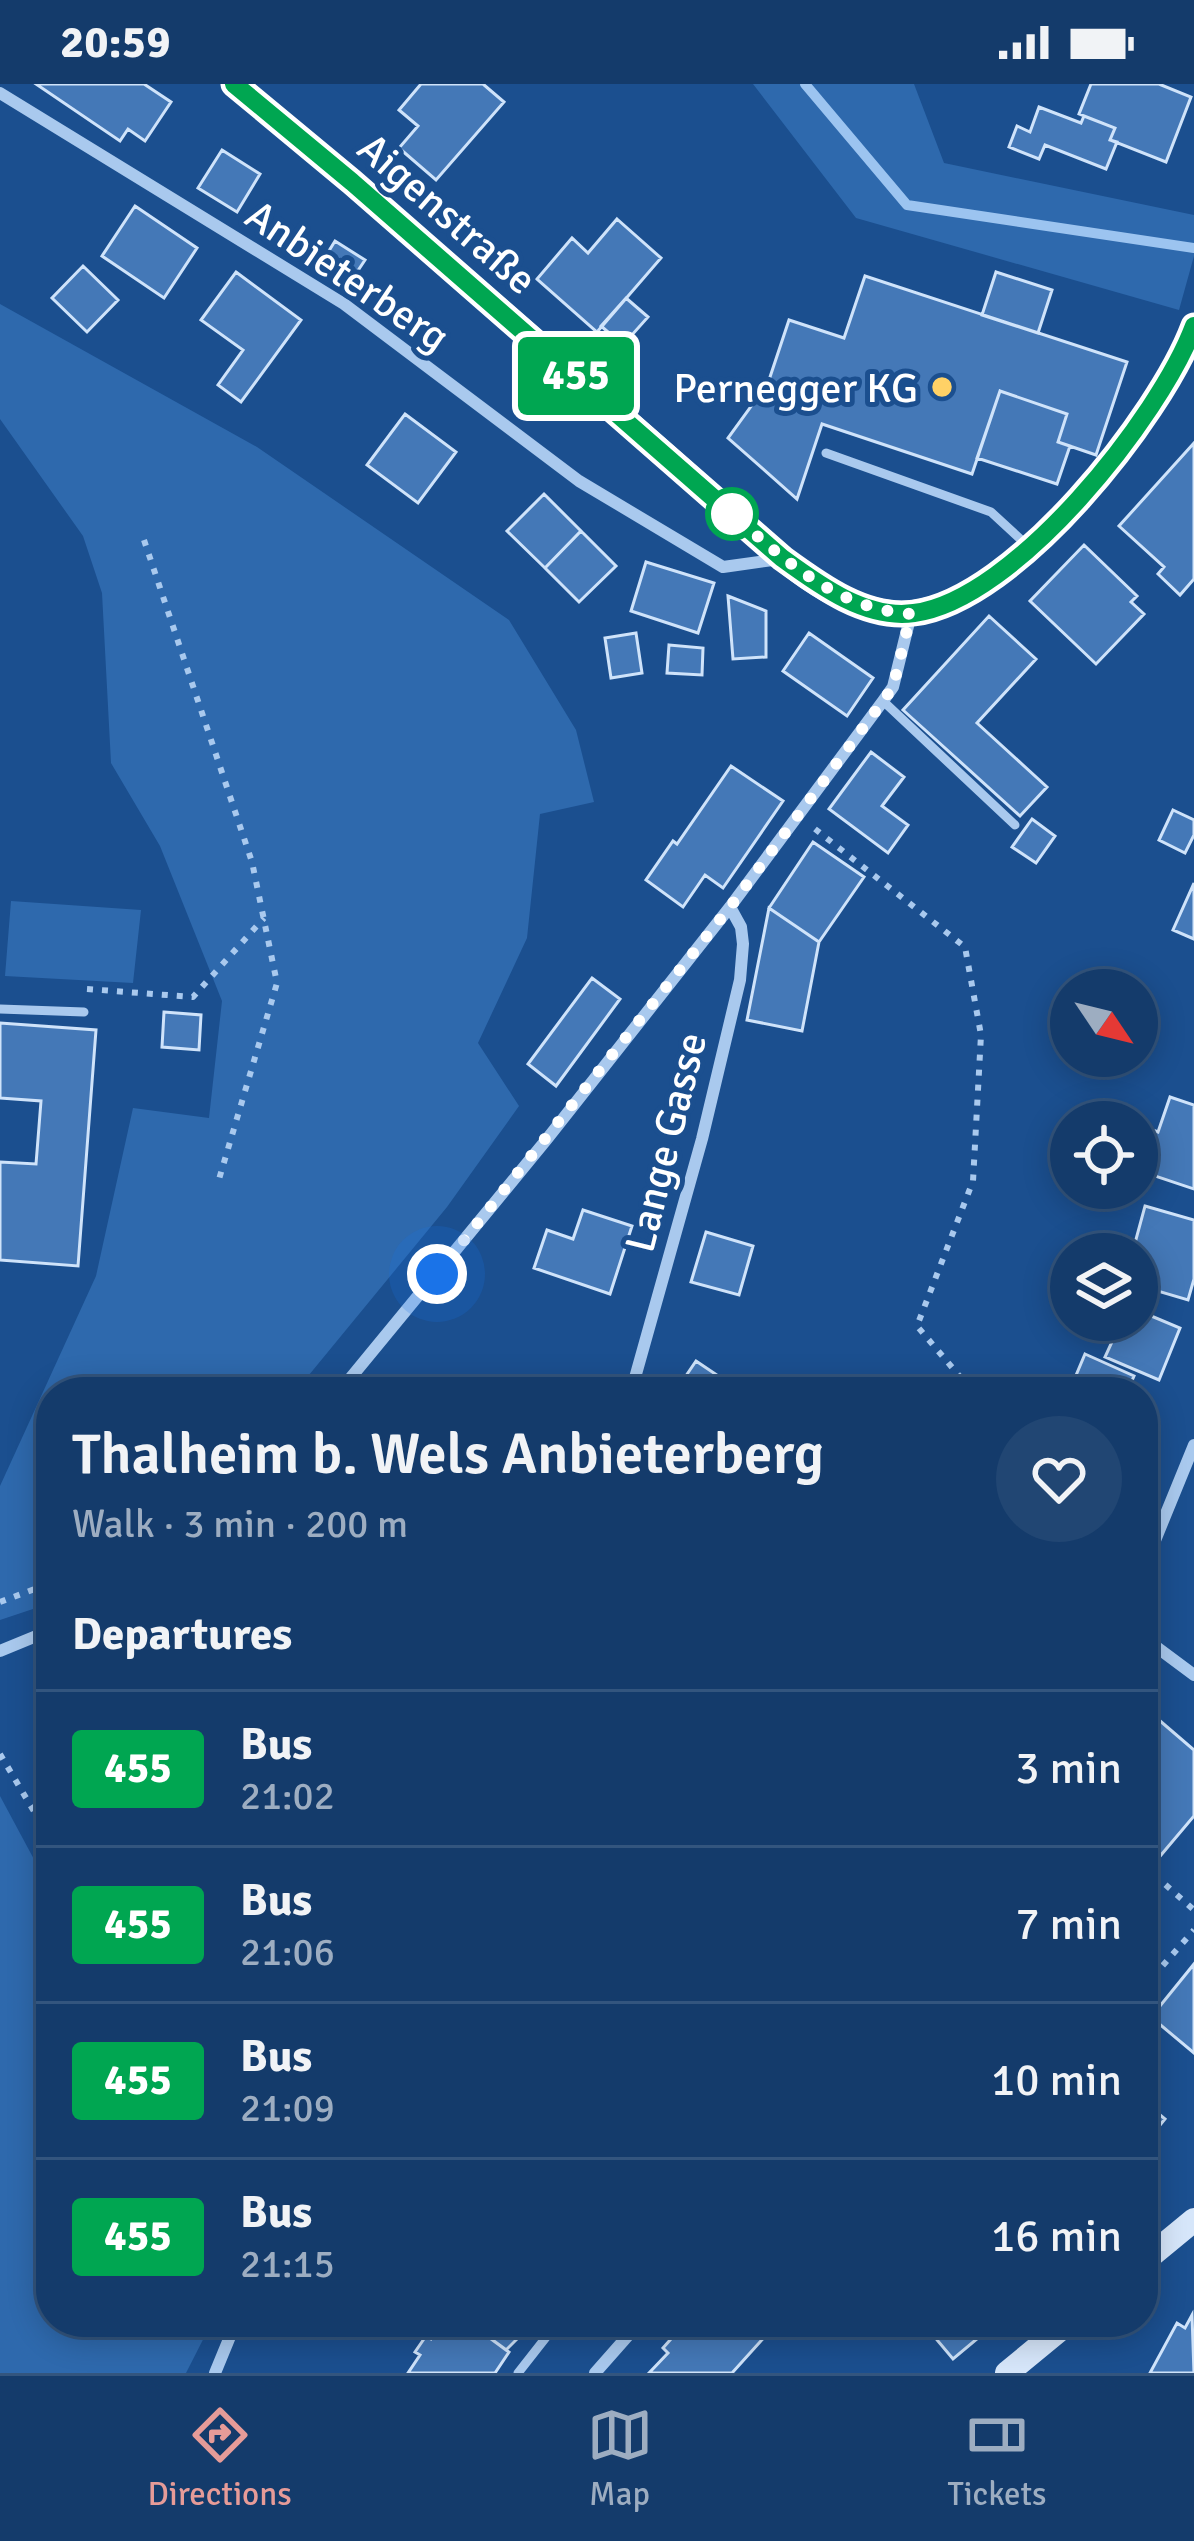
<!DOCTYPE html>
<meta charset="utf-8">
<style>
:root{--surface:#143b6b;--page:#214673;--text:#f1f3f6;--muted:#9dadc1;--line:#33557e;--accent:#e69b98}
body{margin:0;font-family:Signika,sans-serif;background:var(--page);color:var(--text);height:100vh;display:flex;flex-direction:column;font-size:45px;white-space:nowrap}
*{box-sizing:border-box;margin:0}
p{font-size:39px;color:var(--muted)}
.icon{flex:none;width:66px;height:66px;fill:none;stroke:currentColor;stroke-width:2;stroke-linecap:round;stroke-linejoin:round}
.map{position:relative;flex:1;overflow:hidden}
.panel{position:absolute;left:36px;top:1293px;width:1122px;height:960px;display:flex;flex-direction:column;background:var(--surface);border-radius:48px;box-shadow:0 6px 30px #0003,0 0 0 3px var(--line)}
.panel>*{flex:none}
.badge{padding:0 24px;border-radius:9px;font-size:42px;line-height:78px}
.needle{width:78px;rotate:125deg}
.controls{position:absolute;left:1050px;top:885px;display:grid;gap:24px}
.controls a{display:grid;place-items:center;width:108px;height:108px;border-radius:50%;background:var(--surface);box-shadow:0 6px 30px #0003,0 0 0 3px var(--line);font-size:60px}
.you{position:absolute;width:60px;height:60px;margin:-30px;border:9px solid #fff;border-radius:50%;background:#1a73e8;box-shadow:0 0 0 18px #1a73e833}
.map>.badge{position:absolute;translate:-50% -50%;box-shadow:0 0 0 6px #fff}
h2{padding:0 36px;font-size:45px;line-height:108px}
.round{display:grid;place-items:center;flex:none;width:126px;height:126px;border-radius:63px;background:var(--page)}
.summary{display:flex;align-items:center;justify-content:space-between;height:204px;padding:0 36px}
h1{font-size:57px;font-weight:600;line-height:90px}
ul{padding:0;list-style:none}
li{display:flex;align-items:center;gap:36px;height:156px;padding:0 36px;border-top:3px solid var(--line)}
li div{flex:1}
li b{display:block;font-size:45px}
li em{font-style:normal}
li .badge{min-width:132px;font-weight:700;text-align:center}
.status{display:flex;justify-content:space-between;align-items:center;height:84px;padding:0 60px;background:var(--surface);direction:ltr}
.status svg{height:33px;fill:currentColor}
.dock{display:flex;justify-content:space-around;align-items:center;height:168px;border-top:3px solid var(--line);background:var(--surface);font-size:33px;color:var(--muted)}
.dock a{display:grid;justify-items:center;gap:6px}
.dock .on{color:var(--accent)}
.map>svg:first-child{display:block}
.green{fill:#2e69ad}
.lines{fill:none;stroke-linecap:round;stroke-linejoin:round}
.stream{stroke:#9cc4f0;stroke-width:10}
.building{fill:#4478b7;stroke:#cfe3fa;stroke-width:3}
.path{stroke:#a9c9ee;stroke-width:6;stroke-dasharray:6 9;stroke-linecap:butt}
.lane{stroke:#a9c9ee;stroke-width:9}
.street{stroke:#a9c9ee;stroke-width:12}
.secondary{stroke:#d6e6fa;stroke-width:24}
.line-casing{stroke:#fff;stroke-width:27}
.line{stroke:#00a651;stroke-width:18}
.walk{stroke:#fff;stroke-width:12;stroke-dasharray:0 21.6}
.poi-dot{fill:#ffd166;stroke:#1b4f8f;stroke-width:4.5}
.stop-dot{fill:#fff;stroke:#00a651;stroke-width:6}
.labels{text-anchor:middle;stroke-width:10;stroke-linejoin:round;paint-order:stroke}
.street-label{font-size:42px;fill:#fff;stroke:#1b4f8f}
.poi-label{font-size:42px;fill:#fff;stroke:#1b4f8f;text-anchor:end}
</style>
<div class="status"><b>20:59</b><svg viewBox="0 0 49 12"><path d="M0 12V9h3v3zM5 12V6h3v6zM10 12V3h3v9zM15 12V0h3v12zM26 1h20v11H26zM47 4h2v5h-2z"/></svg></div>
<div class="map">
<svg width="1194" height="2289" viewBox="0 0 1194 2289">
<rect width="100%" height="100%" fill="#1b4f8f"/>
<path class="green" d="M753,0h161l30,79 250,52v41l-15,54 -323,-92z
M0,220l257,143 252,173 67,110 18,72 -54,12 -13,124 -49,105 41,63 -72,101 -152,185h-244v211l-51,17v-134l96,-210 37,-168 76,10 13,-117 -62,-155 -49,-83 -9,-170 -19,-57 -83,-117z
M11,817l130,9 -8,73 -128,-7z
M0,1712l51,95v431h161l-26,51h-186z"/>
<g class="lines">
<path class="stream" d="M805,0l102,121 287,43"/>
</g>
<path class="building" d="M36,0h108l27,18 -26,39 -17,-12 -8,12z
M421,0h62l21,18 -68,78 -37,-32 19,-22 -19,-16z
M1091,0h68l32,13 -25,65 -56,-22 5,-12 -36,-14z
M1039,23l42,16 3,-7 31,12 -5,12 7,2 -11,27 -61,-24 -6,14 -30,-12 8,-21 13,6z
M222,66l38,24 -23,38 -39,-24z
M135,122l62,42 -33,50 -62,-42z
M617,135l44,39 -64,74 -60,-53 35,-41 16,15z
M335,157l30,19 -20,30 -29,-18z
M83,182l35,34 -31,32 -35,-34z
M236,188l65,48 -60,82 -23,-17 25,-35 -42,-30z
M996,188l56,18 -14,43 -56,-18z
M865,192l262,86 -31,93 -38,-13 9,-28 -67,-23 -28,83 -150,-50 -25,75 -69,-61 40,-55 21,-63 55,18z
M626,214l22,19 -25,28 -22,-19z
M1000,307l67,23 -9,28 12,4 -13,38 -80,-26z
M405,330l51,38 -38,51 -51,-38z
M1194,359v136l-14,16 -22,-21 6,-7 -45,-41z
M544,410l37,37 -36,37 -38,-37z
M581,447l35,35 -37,36 -34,-34z
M1084,461l53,51 -6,6 13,12 -48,50 -66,-63z
M646,478l68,21 -16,50 -67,-22z
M728,512l38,15v46l-33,2z
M989,532l47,43 -59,64 70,64 -27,29 -117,-106z
M636,549l6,40 -31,5 -6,-40z
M809,549l64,45 -26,38 -64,-45z
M669,561l34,3 -1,27 -35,-2z
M871,668l33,25 -22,29 26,19 -20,28 -59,-44z
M731,682l52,35 -60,87 -18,-13 -22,32 -37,-27 27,-39 4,3z
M1173,726l21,10v15l-9,18 -26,-13z
M1032,735l23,17 -19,27 -24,-16z
M813,758l51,35 -45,65 -50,-34z
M1194,799v56l-21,-9z
M769,824l50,34 -17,89 -55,-11z
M592,894l28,21 -64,87 -28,-22z
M164,928l37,3 -2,35 -37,-3z
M0,939l96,7 -18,236 -78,-6v-98l36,2 5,-63 -41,-3z
M1170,1013l24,8v84l-57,-19v-46l21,8z
M1145,1122l49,14v59l-6,21 -51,-15v-31h-5z
M583,1126l49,16 -22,68 -76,-26 13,-38 26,9z
M706,1148l47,14 -14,49 -48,-13z
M1137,1226l43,18 -21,52 -54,-23 17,-37h15z
M1085,1270l49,22 -7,16h-58z
M696,1277l46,31h-67z
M1152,1630l42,36v66l-33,39 -18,-16v-114z
M1194,1880v89l-43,-36z
M1143,2017l22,18 -22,27z
M1192,2231l2,58h-44l27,-50 8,5z
M443,2238h25l41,30 -14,21h-87l12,-18 -5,-3 11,-16 5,3z
M468,2238h66l-28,28z
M686,2238h92l-46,51h-83l19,-20 -5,-5z
M922,2238h72l2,1 -43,36z"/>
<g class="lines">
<path class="path" d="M144,456l108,322 25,121 -60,203
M815,745l150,118 16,88 -8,146 -56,145 56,66
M87,905l106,8 71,-79
M0,1518l51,-19
M0,1670l51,86
M1143,1781l51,45
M1143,1904l51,-58"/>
<path class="lane" d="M826,369l165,59 38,35
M883,617l132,124
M0,925l84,3
M518,2289l40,-51"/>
<path class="street" d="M0,9l344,211 235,177 144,86 57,-8
M339,1308l208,-253 183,-232 153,-206 10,-14 18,-73
M631,1308l71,-253 38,-159 3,-36 -2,-17 -11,-20
M1143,1486l51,-125
M1143,1553l51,38
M0,1567l51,-21
M215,2289l21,-51
M595,2289l45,-51"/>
<path class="secondary" d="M234,0c125,102 245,208 367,314 37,32 73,64 109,96 52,46 107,109 180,118 110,15 270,-194 304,-286
M1143,2178l51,-42
M1007,2289l62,-51"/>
</g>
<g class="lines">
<g class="line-casing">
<path id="line" d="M234,0l118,98 430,376c37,27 84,62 132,55 101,-13 246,-196 280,-287"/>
</g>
<use href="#line" class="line"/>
<path class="walk" d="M437,1190l293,-367 153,-206 10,-14 18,-73c-75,-6 -124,-52 -179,-100"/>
</g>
<circle class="poi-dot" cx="942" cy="303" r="12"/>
<circle class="stop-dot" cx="732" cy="430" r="24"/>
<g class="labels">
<g class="street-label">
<text transform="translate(448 129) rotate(41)" y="15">Aigenstraße</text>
<text transform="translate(348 191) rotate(34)" y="15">Anbieterberg</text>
<text transform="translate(665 1058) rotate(-76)" y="15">Lange Gasse</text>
</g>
<g class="poi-label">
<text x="918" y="318">Pernegger KG</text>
</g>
</g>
</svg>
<div class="controls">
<a><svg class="needle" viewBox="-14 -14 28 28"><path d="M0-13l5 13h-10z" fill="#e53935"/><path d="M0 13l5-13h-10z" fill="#9dadc1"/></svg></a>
<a><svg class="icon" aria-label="locate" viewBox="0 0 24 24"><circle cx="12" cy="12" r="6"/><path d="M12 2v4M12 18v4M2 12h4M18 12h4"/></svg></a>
<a><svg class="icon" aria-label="layers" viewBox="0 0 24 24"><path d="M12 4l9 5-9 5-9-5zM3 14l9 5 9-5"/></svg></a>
</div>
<div class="you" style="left:437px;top:1190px"></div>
<b class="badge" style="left:576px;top:292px;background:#00a651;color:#fff">455</b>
<section class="panel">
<div class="summary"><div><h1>Thalheim b. Wels Anbieterberg</h1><p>Walk · 3 min · 200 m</p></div><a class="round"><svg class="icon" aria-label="heart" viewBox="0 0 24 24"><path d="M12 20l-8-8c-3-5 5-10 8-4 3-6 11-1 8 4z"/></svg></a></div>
<h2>Departures</h2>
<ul>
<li><span class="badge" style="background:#00a651;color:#fff">455</span><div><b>Bus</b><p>21:02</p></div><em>3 min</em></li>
<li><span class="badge" style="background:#00a651;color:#fff">455</span><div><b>Bus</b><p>21:06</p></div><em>7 min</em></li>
<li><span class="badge" style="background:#00a651;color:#fff">455</span><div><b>Bus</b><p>21:09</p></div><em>10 min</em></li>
<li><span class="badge" style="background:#00a651;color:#fff">455</span><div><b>Bus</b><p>21:15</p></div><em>16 min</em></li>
</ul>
</section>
</div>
<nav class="dock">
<a class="on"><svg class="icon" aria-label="directions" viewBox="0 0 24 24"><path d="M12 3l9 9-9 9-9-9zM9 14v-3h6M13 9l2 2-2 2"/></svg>Directions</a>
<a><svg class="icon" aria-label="map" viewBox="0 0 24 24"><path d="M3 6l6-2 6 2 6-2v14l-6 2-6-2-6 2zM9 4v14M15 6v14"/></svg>Map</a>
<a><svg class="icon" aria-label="tickets" viewBox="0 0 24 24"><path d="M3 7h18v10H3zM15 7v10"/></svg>Tickets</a>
</nav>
